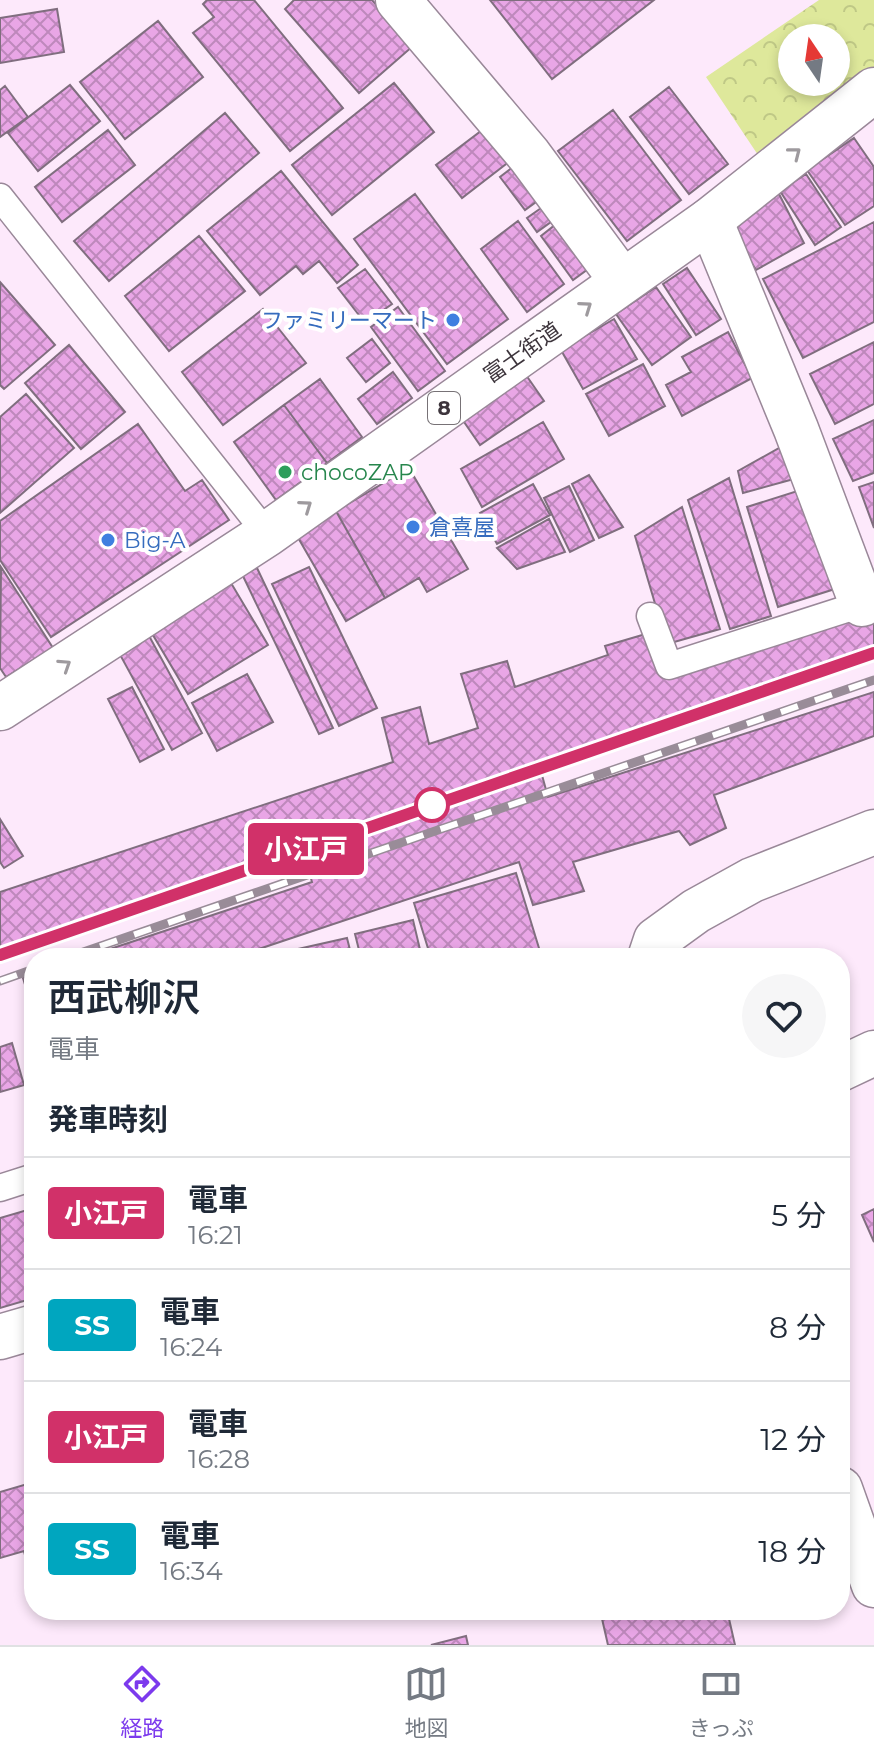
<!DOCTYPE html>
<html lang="ja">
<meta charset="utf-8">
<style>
:root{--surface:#fff;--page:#f6f6f7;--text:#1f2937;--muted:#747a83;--line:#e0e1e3;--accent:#7c3aed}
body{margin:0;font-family:Montserrat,"Noto Sans JP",sans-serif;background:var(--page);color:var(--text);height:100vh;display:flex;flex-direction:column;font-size:30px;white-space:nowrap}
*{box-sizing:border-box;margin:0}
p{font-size:26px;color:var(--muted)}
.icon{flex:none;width:44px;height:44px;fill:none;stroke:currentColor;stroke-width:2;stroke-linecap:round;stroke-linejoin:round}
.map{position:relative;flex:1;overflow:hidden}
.sheet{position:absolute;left:24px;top:948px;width:826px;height:672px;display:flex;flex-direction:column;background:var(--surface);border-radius:32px;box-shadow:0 4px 12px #0003}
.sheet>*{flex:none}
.badge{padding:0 16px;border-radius:6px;font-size:28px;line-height:52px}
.needle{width:52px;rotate:347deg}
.controls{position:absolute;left:778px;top:24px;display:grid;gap:16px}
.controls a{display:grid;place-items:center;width:72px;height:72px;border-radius:50%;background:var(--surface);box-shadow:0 4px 12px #0003;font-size:40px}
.map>.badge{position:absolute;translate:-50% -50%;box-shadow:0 0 0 4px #fff}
h2{padding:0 24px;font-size:30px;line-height:72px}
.round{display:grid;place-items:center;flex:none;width:84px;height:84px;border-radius:42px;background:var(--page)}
.headline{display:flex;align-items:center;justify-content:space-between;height:136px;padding:0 24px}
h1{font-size:38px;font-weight:600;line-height:60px}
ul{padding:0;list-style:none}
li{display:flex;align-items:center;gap:24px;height:112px;padding:0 24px;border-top:2px solid var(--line)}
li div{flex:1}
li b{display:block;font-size:30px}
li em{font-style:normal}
li .badge{min-width:88px;font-weight:700;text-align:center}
.menu{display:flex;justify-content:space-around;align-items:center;height:112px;border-top:2px solid var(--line);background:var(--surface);font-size:22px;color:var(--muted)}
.menu a{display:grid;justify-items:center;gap:4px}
.menu .selected{color:var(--accent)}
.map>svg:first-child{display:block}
.park{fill:url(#park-crowns);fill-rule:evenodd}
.building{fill:url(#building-cross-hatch);stroke:#806e7f;stroke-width:2}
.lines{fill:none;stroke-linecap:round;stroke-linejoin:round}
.service-casing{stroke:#9a8899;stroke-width:29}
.minor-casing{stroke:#9a8899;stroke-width:47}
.tertiary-casing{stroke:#9a8899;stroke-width:47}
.primary-casing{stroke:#9a8899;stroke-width:47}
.service{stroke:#fff;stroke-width:26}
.minor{stroke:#fff;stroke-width:44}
.tertiary{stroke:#fff;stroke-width:44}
.primary{stroke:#fff;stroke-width:44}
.rail-casing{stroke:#998c98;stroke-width:9}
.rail{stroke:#fff;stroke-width:6;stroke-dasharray:18;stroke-linecap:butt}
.oneway{stroke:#9e9a9e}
.line-casing{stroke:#fff;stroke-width:18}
.line{stroke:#d13169;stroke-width:12}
.shop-dot{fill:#3f7fe0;stroke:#fff;stroke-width:3}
.leisure-dot{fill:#2e9e5b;stroke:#fff;stroke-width:3}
.stop-dot{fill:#fff;stroke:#d13169;stroke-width:4}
.labels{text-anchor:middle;stroke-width:8;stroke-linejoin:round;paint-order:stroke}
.shield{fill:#fff;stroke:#777276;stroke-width:2}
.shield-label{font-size:20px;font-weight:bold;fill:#3d353c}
.shop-label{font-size:22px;fill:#366cbe;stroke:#fff;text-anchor:start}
.street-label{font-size:22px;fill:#3d353c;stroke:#fff}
.leisure-label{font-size:22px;fill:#27864d;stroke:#fff;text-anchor:start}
</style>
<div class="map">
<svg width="874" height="1645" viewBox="0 0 874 1645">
<defs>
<pattern id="park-crowns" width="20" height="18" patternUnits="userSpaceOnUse" patternTransform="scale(2)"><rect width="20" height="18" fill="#dee89b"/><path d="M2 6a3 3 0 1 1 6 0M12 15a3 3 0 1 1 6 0" fill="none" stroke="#bfc886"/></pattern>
<pattern id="building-cross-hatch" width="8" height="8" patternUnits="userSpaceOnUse" patternTransform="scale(2)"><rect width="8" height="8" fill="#e9a6e6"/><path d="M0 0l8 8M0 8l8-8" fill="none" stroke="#be88bc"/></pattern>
</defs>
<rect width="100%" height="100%" fill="#fde9fb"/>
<path class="park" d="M819,0h55v76l-110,88 -58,-87zM792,38h44v44h-44z"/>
<path class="building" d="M207,0h47l89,108 -53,43 -97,-118 21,-16 -11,-13z
M294,0h78l41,46 -54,47 -74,-84z
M490,0h164l-102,79z
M57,9l7,43 -64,11v-45z
M158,21l45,56 -78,62 -45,-57z
M394,83l40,49 -102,83 -40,-50z
M70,85l30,36 -62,50 -30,-38z
M5,86l23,31 -28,20v-47z
M669,87l59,77 -39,30 -59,-77z
M613,110l68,90 -54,41 -69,-90z
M225,113l34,40 -150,128 -35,-40z
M485,128l25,33 -48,37 -26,-33z
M108,130l27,35 -73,57 -27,-35z
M854,138l20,29v39l-29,19 -38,-55z
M522,160l25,34 -22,16 -25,-33z
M281,171l77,94 -21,18 -18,-22 -16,13 -7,-8 -36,29 -53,-64z
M806,174l35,53 -26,18 -35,-54z
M778,192l26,51 -48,27 -24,-39z
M415,194l93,125 -61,45 -93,-125z
M551,201l11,13 -25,18 -10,-14z
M565,217l34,44 -26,19 -32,-44z
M518,221l46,63 -37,28 -46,-63z
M874,222v100l-71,36 -40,-79z
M199,236l46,55 -76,60 -44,-55z
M687,268l34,51 -25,16 -33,-51z
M365,269l27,35 -27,19 -27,-35z
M0,282l55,63 -51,44 -4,-4z
M656,287l35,50 -39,28 -36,-51z
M398,307l47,64 -27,20 -47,-64z
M263,309l43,54 -83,62 -41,-53z
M614,319l23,40 -54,30 -22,-39z
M728,332l24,46 -70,38 -16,-31 25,-13 -9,-15z
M372,339l18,24 -24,19 -19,-24z
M874,342v62l-39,20 -25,-50z
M69,345l56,67 -44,37 -56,-66z
M643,364l22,42 -56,30 -23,-42z
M393,372l19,26 -35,26 -19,-25z
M526,375l18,26 -64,44 -18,-26z
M320,379l42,58 -35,26 -43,-58z
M26,394l48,54 -74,65v-96z
M284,405l43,58 -51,37 -42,-58z
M874,420v53l-21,8 -20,-42z
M543,422l21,37 -82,48 -21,-38z
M138,424l47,67 17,-11 27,40 -178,117 -51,-77v-39z
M788,443l13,34 -58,16 -5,-22z
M409,468l59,101 -41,23 -8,-14 -34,20 -49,-87z
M589,475l34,52 -24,11 -27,-54z
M729,478l42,138 -41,13 -42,-129z
M874,482v46l-15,-41z
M533,484l17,31 -53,29 -17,-31z
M569,486l25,54 -24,12 -26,-54z
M807,488l31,100 -60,19 -31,-100z
M682,507l38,122 -53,15 -32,-108z
M336,511l49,87 -39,23 -50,-87z
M549,519l16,33 -48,17 -20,-21z
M1,567l52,81 -47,29 -6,-9z
M309,567l68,141 -38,18 -67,-142z
M257,568l76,160 -14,6 -77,-160z
M231,583l37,62 -80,49 -38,-64z
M874,612v41l-334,115 8,29 326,-105v44l-160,59 12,33 -36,17 -11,-14 -106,31 11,29 -51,14 -14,-43 -287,96h-149l229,-76 -10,-35 -302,104v-59l393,-130 -11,-44 38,-11 9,37 49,-16 -17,-54 46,-13 8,26 93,-32 -3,-9 44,-13 14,44z
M148,634l54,99 -30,17 -54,-99z
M247,674l26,48 -56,29 -25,-48z
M132,687l32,62 -24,13 -32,-63z
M0,819l23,37 -19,12 -4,-6z
M516,873l26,85h-111l-17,-55z
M413,920l9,38h-61l-6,-24z
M347,938l5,20h-61l-2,-7z
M34,974v40l-11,-36z
M12,1043l12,42 -24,7v-45z
M34,1208v90l-34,10v-90z
M874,1209v33l-12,-27z
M34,1482v110l-10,-41 -24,7v-66z
M600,1610h127l8,35h-127z
M466,1636l2,9h-37z"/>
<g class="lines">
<g class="service-casing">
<path id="service" d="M0,197l267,337
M650,616l19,50 205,-66
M0,1188l34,-11"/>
</g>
<g class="minor-casing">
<path id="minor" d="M398,0l131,155 93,126
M710,220l86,209 66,175
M0,1337l34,-10"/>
</g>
<g class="tertiary-casing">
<path id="tertiary" d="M650,958l6,-18 40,-29 56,-31 122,-48
M840,1069l34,-16
M840,1489l34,96"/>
</g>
<g class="primary-casing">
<path id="primary" d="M0,708l267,-174 443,-314 164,-130"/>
</g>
<use href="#service" class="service"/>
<use href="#minor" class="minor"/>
<use href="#tertiary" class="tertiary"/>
<use href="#primary" class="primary"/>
<g class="rail-casing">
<path id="rail" d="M0,955l874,-302
M66,958l808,-278
M0,981l34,-12"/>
</g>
<use href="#rail" class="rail"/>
</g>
<defs><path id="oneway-chevron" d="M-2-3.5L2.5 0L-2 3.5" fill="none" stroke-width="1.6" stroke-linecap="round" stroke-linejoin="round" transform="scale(2)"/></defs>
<g class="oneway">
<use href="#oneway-chevron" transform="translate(795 153) rotate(-38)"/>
<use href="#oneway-chevron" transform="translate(586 307) rotate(-35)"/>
<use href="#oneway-chevron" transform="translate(306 506) rotate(-35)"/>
<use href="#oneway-chevron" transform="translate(65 665) rotate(-33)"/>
</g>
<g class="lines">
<g class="line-casing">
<path id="line" d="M0,955l874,-302"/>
</g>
<use href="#line" class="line"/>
</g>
<g class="shop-dot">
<circle cx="453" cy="320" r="8"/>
<circle cx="413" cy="527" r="8"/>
<circle cx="108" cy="540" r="8"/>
</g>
<circle class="leisure-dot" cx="285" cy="472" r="8"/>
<circle class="stop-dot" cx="432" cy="805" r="16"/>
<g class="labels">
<rect class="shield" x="428" y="392" width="32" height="32" rx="6"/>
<g class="shield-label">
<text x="444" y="415">8</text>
</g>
<g class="shop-label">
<text x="437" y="328" text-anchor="end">ファミリーマート</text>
<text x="429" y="535">倉喜屋</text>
<text x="124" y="548">Big-A</text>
</g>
<g class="street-label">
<text transform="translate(522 352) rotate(-35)" y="8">富士街道</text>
</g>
<g class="leisure-label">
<text x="301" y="480">chocoZAP</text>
</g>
</g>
</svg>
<div class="controls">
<a><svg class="needle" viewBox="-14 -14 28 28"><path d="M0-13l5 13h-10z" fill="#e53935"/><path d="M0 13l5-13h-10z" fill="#747a83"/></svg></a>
</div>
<b class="badge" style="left:306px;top:849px;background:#d13169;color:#fff">小江戸</b>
<section class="sheet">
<div class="headline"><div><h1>西武柳沢</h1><p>電車</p></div><a class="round"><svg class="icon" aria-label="heart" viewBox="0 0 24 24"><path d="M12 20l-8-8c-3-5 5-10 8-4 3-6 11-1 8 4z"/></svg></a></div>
<h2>発車時刻</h2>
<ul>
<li><span class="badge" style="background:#d13169;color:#fff">小江戸</span><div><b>電車</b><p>16:21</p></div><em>5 分</em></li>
<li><span class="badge" style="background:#00a6bf;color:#fff">SS</span><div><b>電車</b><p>16:24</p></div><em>8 分</em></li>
<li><span class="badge" style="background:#d13169;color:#fff">小江戸</span><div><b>電車</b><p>16:28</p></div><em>12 分</em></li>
<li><span class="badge" style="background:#00a6bf;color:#fff">SS</span><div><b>電車</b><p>16:34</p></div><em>18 分</em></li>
</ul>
</section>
</div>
<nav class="menu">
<a class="selected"><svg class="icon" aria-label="directions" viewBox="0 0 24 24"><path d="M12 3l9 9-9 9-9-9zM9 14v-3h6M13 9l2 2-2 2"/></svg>経路</a>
<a><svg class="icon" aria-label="map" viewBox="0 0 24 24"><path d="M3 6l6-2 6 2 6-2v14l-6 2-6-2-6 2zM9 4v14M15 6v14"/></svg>地図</a>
<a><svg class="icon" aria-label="tickets" viewBox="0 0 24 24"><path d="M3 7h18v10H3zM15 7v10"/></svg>きっぷ</a>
</nav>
